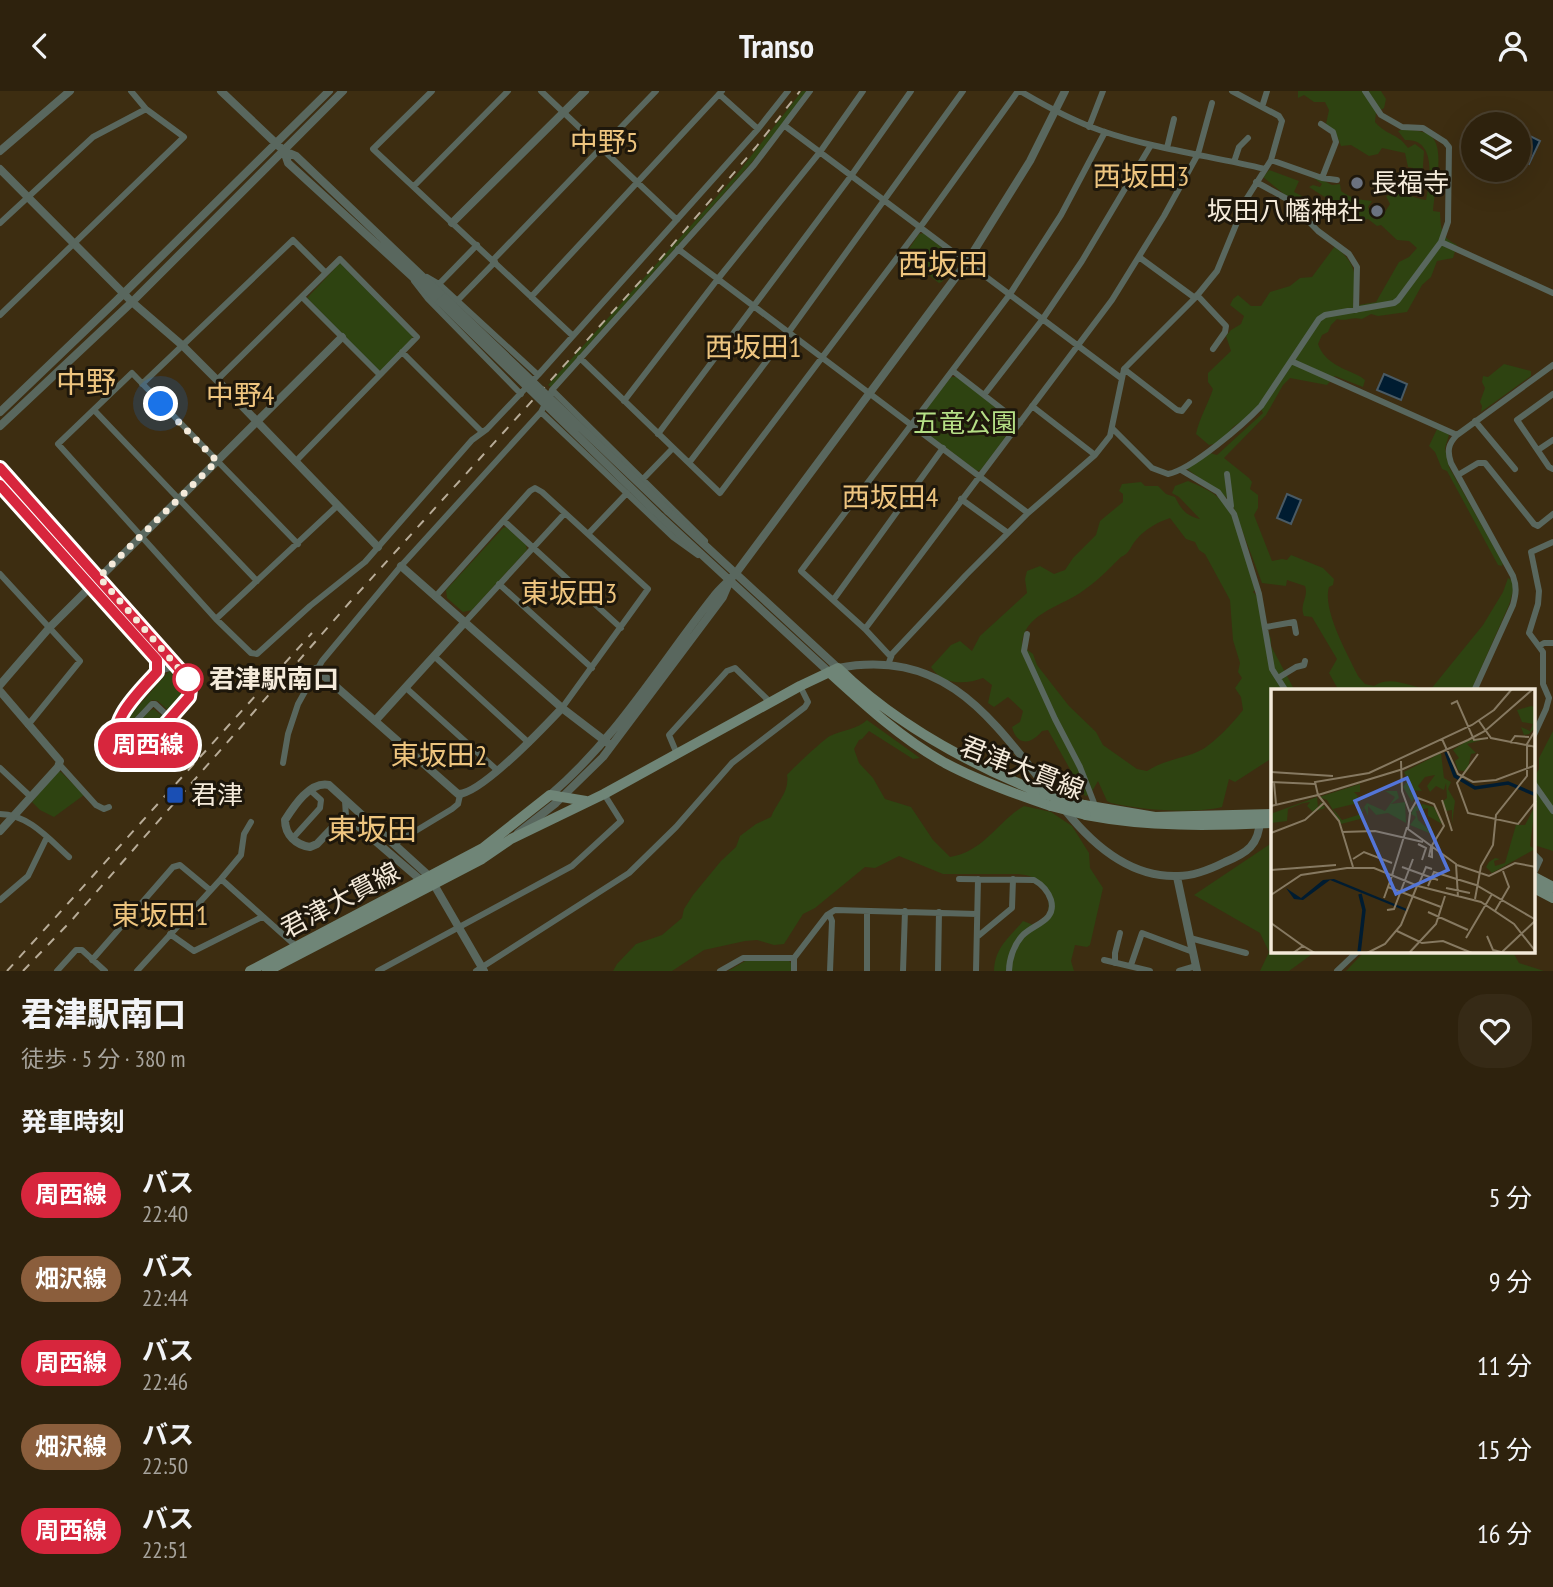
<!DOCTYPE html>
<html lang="ja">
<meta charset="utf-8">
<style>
:root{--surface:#2e220d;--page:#362a16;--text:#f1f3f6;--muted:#a7a49d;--line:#493f2e}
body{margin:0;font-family:"PT Sans Narrow","Noto Sans JP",sans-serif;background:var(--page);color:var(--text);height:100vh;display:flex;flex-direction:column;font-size:26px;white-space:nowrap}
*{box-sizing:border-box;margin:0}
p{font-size:23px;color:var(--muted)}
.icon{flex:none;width:38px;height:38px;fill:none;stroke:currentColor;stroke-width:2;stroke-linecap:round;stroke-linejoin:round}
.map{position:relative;height:880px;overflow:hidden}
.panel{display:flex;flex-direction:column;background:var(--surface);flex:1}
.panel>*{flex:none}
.badge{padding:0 14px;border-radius:23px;font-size:24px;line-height:46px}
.controls{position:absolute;left:1461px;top:21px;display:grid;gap:14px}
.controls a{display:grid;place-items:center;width:70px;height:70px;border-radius:50%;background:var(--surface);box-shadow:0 7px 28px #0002,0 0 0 2px var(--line);font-size:35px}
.you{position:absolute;width:35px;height:35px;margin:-18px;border:5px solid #fff;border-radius:50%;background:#1a73e8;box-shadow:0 0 0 10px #1a73e833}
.map>.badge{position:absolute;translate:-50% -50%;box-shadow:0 0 0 4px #fff}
h2{padding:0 21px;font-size:26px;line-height:63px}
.round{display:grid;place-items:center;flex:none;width:74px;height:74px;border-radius:28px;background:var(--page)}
.head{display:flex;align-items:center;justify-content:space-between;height:119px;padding:0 21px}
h1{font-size:33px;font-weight:800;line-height:52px}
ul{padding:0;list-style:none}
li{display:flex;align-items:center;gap:21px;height:84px;padding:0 21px}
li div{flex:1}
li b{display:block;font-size:26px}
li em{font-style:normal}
li .badge{min-width:77px;font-weight:700;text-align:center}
header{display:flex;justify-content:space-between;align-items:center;height:91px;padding:0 21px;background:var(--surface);font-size:32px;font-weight:800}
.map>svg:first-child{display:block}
.green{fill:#2e4311;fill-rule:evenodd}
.water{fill:#001c31;stroke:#495a64;stroke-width:2}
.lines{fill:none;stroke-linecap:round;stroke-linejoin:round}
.minor{stroke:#59675e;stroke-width:6}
.tertiary{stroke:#59675e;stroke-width:8}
.secondary{stroke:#6f8577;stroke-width:10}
.rail{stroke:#b8ac98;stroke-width:2;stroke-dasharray:9 9;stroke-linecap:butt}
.tertiary-bridge{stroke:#59675e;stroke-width:8}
.secondary-bridge{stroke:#6f8577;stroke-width:10}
.line-casing{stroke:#fff;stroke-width:16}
.line{stroke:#d7263d;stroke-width:10}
.walk{stroke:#f4eada;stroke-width:7;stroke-dasharray:0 12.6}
.worship-dot{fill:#6b7280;stroke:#1e170b;stroke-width:2.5}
.stop-dot{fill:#fff;stroke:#d7263d;stroke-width:3.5}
.transit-dot{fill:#1a4fb4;stroke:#1e170b;stroke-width:2.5}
.labels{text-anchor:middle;stroke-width:6;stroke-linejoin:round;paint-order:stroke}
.poi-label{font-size:26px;fill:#f4eada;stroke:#1e170b;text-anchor:start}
.park-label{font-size:26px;fill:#b5df86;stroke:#1e170b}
.stop-label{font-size:26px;font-weight:bold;fill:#f4eada;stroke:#1e170b;text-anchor:start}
.street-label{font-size:26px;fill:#f4eada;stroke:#1e170b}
.neighbourhood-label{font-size:28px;fill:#eec57f;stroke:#1e170b}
.quarter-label{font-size:30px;fill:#eec57f;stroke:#1e170b}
.inset-river{fill:none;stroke:#001c31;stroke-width:3.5}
.inset-road{fill:none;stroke:#867961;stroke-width:2}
.view{fill:#5375d8;fill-opacity:0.15;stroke:#5375d8;stroke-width:3.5}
.inset-edge{fill:none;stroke:#f4eada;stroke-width:3.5}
</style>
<header><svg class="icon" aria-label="back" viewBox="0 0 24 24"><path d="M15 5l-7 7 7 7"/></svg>Transo<svg class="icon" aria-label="person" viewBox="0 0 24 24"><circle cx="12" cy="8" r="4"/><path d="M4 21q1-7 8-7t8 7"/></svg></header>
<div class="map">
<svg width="1553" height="880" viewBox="0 0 1553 880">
<rect width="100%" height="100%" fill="#3d2d11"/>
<path class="green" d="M802,0h6l-55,70 -202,226 -3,-2 189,-211z
M1298,0h83l5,8 -2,9 -8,5 -1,9c12,14 23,11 33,26l7,-4 9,7 -3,46 -11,-4 3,-25 -5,-1 -3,-14 -23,-5 -4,6 -9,2 -18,-11 -10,1 -5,-13 -10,-9 3,-14 -4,-8h-11l-10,-7 -6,3z
M1404,38c8,2 21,1 27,7 15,13 3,56 2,75l7,1c1,18 1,25 17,33l-4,13 -16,3 -6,16 -9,8 -15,27 -29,4 -7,-2 -9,5c-10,-3 -16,3 -25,0l-6,6 -3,7 -6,3 -4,9c7,20 26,24 43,33l4,3 -2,7 -28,-11 -8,9 -37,-7 -7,7 -17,30 -42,43 25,20 3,4 -2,7 8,6v13l-4,7 18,46 10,-2 5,1 4,-5 32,13 11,11 -1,6 -4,2c-7,23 19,68 29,89l7,8 9,2c18,-12 38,3 57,3l52,-64 20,-33 5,-14 5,3v10l-4,14 -38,86h-132l-10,-18 8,-14 -25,-42 -8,-1c-5,-12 5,-19 1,-30l-18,-6 -1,6 -24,-3 -31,-82 -44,-32 23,-16 7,2 46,-42 -2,-4 -28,18 -8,10 -11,7 -5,1 -13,-11c3,-15 12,-30 17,-45l-5,-7v-9l23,-22 -5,-15 5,-6 10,-6 3,-8 -14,-11 3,-6 5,-4 13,11h10l9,-14 20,-6 10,-8 12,-1 23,-31c25,22 20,29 18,60l23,-4 23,-40 10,-5 8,-9 -8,-7 -12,-1 -16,-15 -4,1 -9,-7 -3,1 -13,-9 -15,1 -3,-9 -25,-16 4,-2 7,2 2,-3 -7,-5 2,-2 15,8 8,-1 1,7c10,7 19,9 31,10l-4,6 2,5 11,6 9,-14 -4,-8c16,-6 24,1 40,4 4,-19 11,-62 -21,-60l-7,-9z
M1269,79l30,11 -5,11 10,5 -5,9 -36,-29z
M924,142l32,26 -14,23 -3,1 -35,-27 15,-22z
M340,172l74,73 -32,34h-4l-71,-72z
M1504,273l27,7v5l-50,36 1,-6 -2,-4 5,-14 -3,-6 1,-6 5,1z
M951,286h6l59,46 -35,47 -4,1 -61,-46v-4z
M1437,338l9,3 3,3 -4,13 4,19 54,96 -1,3 -4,-1 -51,-94 -5,-2 -7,-17 -6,-6z
M1188,390c12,5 24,10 34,20 17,18 26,65 33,89l-2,2 10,9v18l8,20v7l24,45h-22v68l-4,1 -34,22 -6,-3 -7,28c-29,7 -82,3 -111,-4l-4,-2 -9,-20 -8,14 -5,1 -13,-17 -3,-1 -7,3 1,-5 8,-5 -23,-41 -6,1c-10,13 -25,16 -30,-4l8,-5 3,-11 -15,-14 -14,10 -6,-4 4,-18 -9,-7c-18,7 -41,7 -52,-11l20,-22 9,-4 12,10 8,-15 47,-43 -2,-14 2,-8 13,-5 14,8 11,-4 8,-12 23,-23 4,-14 23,-19v-8l-4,-3 3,-7 19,-2 4,4h13l8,8 9,3c6,12 11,19 25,22l-21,-22 -7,-4 3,-7zM1170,427l16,21 9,3 4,8 6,4 25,46 3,40 7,23 -2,9 4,6 -7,10 6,9 2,13c-9,12 -27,31 -40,39 -17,10 -36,9 -56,22l-10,-2 -34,-24 -7,-13 -27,-26 -32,-41 -4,-11 -11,-8c0,-31 37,-39 58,-53 15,-10 28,-23 41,-36 9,-4 9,-10 15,-17 9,-11 22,-18 34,-22z
M506,436l20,18 1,5 -55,60 -9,2 -16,-14 -1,-8 57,-62z
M169,580h5c17,15 9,26 -3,42l-13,-12 -6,-1 -31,33v-7z
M154,618l12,10 -12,14 -12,3 -7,8 -6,-1 -6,-4 7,-11c11,-3 14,-16 24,-19z
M867,629l53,38 -7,1 -44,-28 -7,8 -3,1 -5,9 5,14 14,15 12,21 26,8 22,33 17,17c34,-5 48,-36 74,-51l27,6 21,14 17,27 1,15 13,20 -13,57 -3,2 -12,-2 -4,16 3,10h-80c1,-24 15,-33 29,-50l13,5 12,-13c4,-24 -7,-37 -30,-39h-75l-44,-18 -24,12 -10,-1 -50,41 -12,6 -19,30 -10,1 -17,-5 -12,1 -41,9 -32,21h-59l4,-7 19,-20 26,-9 20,-17 2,-9 9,-14 28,-34 15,-14 4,-11 16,-12 15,-7c5,-14 19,-25 16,-42 5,-6 37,-36 43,-39 12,-6 28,-7 37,-16z
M1553,640v120l-19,-6v-68l5,-8v-11z
M58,680l3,1 23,23 -30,22 -14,-7 -8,-8z
M1273,751v110h42l-26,19h-29l9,-19 -9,-19 -66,-38z
M1364,861h149l6,11 25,8h-198z
M747,869l42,1 2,2v8h-63z"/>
<path class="water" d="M1520,40l20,10 -11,23 -10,-5z
M1384,283l23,10 -6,16 -24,-10z
M1287,403l14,6 -10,24 -14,-6z"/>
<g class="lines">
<path class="minor" d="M432,0l-59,58 200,187
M541,0l136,129
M1020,0c27,16 53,30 82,40 53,18 109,25 163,38
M719,3l39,35
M1262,16l5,-16
M1321,33l12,8 3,10 -14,36
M785,35l336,252
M1089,36l14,-36
M1167,57l7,-29
M1271,69l51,18 15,2
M1234,71l5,-15 9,-9
M1256,91l31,17 31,32 31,23 8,13 -1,43
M414,95l94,-95
M0,132l93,-86 53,-28
M1441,151l112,51
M678,158l350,264
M1139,166l56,41
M493,169l163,-169
M427,186l12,7 99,91
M414,190l14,18 93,95
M439,193l38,-39
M1197,204l29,31 -1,6 -12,17
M302,206l78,78
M531,206l191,-206
M458,209l37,-38
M0,224l184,-178 -38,-28 -15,-18
M402,261l80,80
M580,267l140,135 204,-271 94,-131
M1291,270l166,74
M1124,278l53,41 5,1 7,-9
M953,280l67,52
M217,289l123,-121 77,78 -122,125
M142,293l151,-144 33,33
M552,299l153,151
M1553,303l-36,26 32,47 4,2
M984,304l58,-75 40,-59 69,-116
M624,310l93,-121 103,-128 43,-61
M1032,315l63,49
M94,319l163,171
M541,321l132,125 25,18
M1475,330l40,48
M1113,338l39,39 16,6c23,-4 76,-50 93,-68l58,-87 6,-4 69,-12 4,-3 43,-58 7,-20 1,-75 -4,-5 -22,-14 -21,-1 -21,-12 -16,-24
M658,343l193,-258 60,-85
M1538,359l15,-10
M689,372l99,-130 175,-242
M1181,379l37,22 16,22 25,80 13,75 14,22
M1227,383l4,32
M1458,384l20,-12h7l49,61 4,2 15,-12
M643,388l30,-31
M961,408l47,34
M504,430l117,107
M588,443l39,-41
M298,453l-166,-171 -74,71 158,175 35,34 6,1 53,-48 55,-44 107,-122 15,-11 51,-54 220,-246 30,-38
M0,483l80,87 -52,64
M499,493l93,84
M435,506l95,-106 5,-3 7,4 106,97 -86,119
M834,508l109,-151
M216,528l121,-113
M465,531l100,-109
M1266,536l28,-5 2,11
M865,538l247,-329 52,-84 34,-62 14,-51
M1027,543l-3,17 31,68 25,48 16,41
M1539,555l5,-3h9
M434,565l95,87
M891,566l-26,-28 -64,-58 209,-277 51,-79 44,-83
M888,574l4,-11 74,-79 62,-62 67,-58 15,-19 14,-67 71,-71 22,-27 30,-73 24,-38 11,-39 -3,-5 -47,-25
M157,581l16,-5 6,2
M1278,587l18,-11 8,-2 1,-4
M405,596l92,83
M1474,600l39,-86c3,-11 4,-18 0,-29l-62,-113c-4,-12 -3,-19 6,-28l96,-70
M1534,644l12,-26 3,-11 -6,-14v-32l-14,-19 9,-29 1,-13 -8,-39 22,-10
M118,649l34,-36h3l16,15
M677,663l-8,-19 58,-64 8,-3 35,34
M283,672l5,-29 10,-30 24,-43 79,-95 140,-154 11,-22 202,-225 56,-74
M59,673l37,41 8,4 5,-2
M0,677l31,29
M1534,693l19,27
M0,723c28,0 50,26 69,43
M343,729l3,-4 -1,-15
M292,748l28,-31 1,-8 -11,-10
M394,753l58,-35 6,-5 2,-9
M1534,763l6,6 -6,13
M221,788l20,-24 3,-21 7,-12
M959,788l75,1c9,5 14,11 17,20 6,21 -18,24 -29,36 -8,9 -13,23 -13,35
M0,809l28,-24 19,-39
M829,823l3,7 -2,50
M170,843l24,17 68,-34
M977,846l35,-29 1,-29
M1190,847l56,15
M92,869l81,-93 7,-2 30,25
M1104,869l46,11
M1115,872v-10l5,-20
M1131,874l11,-32 51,19
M57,880l19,-21h6l23,21
M137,880l84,-92 76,68
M378,880l194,-105 49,-45 -17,-27
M476,880l153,-98 47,-46 56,-64 73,-56 3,-5 -8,-16
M720,880l23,-13h51l33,-43 8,-5 142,4
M794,880v-13
M867,880v-60
M903,880l2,-60
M938,880l1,-59
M976,880l2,-92
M1179,880l17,-5
M1337,880l20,-19"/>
<path class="tertiary" d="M221,0l63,60 12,5 149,142
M0,60l70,-60
M284,60l4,12 152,139
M0,78l132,133 51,44 34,34 161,167
M452,132l133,-132
M0,321l116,-111 213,-210
M0,335l132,-124 211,-211
M668,420l170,157c111,-21 156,55 216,129
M661,426l168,155
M401,475l161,142 47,36
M316,578l142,125c22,1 87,-68 104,-86
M0,594l50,-58 292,-290
M0,600l60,70 -2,6 -58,64
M375,630l90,-99
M550,704c67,-57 110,-131 164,-199 6,-8 15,-15 22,-23l231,-311 63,-101 35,-70
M1065,719c27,34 65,68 113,66 16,0 33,-7 47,-14 22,-9 34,-17 35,-42
M518,742l38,-30 47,-46 120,-160 6,-14
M1177,786l20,94
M423,791l-71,-61 -14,1 -21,22 -7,3c-14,-2 -25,-12 -25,-27 9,-14 25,-39 44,-35l100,91 55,95"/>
<path class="secondary" d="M0,377l188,211 2,10 -1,8 -44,50c-8,3 -14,4 -21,-2 -24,-18 20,-57 33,-73v-12l-157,-175
M829,581c36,33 73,67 116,91 34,18 70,31 106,43
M1084,714l71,12 118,-3
M1086,724c63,12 123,11 187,8
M1534,786l19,10
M1534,797l19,10
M250,880l233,-123 67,-53 36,6
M267,880l215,-112 29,-20 93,-45 196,-108 38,-18c58,57 131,96 206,126"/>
<path class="rail" d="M7,880l305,-338
M23,880l48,-50 279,-319 305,-337 101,-118 44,-56"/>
<path class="tertiary-bridge" d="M445,207l223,213
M440,211l221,215"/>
<path class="secondary-bridge" d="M1044,703l40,11
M1051,715l35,9"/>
</g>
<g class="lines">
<g class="line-casing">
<path id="line" d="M0,377l188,211 2,10 -1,8 -44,50c-8,3 -14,4 -21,-2 -24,-18 20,-58 33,-73v-12l-157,-175"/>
</g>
<use href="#line" class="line"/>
<path class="walk" d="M161,313l56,57 -118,116 89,102"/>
</g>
<g class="worship-dot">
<circle cx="1357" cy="92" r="7"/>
<circle cx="1377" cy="120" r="7"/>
</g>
<circle class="stop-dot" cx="188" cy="588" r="14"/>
<rect class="transit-dot" x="166" y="695" width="18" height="18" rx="3.5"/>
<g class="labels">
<g class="poi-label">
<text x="1371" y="101">長福寺</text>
<text x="1363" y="129" text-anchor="end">坂田八幡神社</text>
<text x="191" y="713">君津</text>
</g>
<g class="park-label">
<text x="965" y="341">五竜公園</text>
</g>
<g class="stop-label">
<text x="209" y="597">君津駅南口</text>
</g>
<g class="street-label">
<text transform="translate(1022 677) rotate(21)" y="9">君津大貫線</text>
<text transform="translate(340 809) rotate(-28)" y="9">君津大貫線</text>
</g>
<g class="neighbourhood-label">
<text x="604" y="61">中野5</text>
<text x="1141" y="95">西坂田3</text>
<text x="753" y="266">西坂田1</text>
<text x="240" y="314">中野4</text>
<text x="890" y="416">西坂田4</text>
<text x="569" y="512">東坂田3</text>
<text x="439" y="674">東坂田2</text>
<text x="160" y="834">東坂田1</text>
</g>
<g class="quarter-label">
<text x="943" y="184">西坂田</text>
<text x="86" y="302">中野</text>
<text x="372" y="749">東坂田</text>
</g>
</g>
<g transform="translate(1271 598)">
<rect width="264" height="264" fill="#3d2d11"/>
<path d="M260,17l4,1v21l-6,6 -5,1 -3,-8 9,4 3,-7 -11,-2 -5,-12zM214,50l-18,5 9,9 -5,1 -4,18 -9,-2 -3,-9 4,-3 -6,-8 15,-10zM170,64l3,25 7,4 -3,7 7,12 -3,23v-14l-6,1 -4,-9 5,-4 -1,-15 -2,7 -8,-4 -6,6 -3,-6 8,-11 -10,2 -7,9 4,5 -13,-1 7,5 -4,7 -9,-15 5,-7 -4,-8zM89,95v8h-6l4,4 -4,8 -21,5 9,11 16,-5 9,-12 18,8 10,-14 -10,-6h12l2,7 -8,6 14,-2 1,21 -18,-10 -12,2 -8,-9v10l-4,-9 -4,12 -19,5 -14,-24 -8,-3zM46,108l1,10 3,-5 4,6 -12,4 -6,-6 3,-4 -7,1 -15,6 -1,12 -16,2 2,-10zM152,115l11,3 8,17 -14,-8v-8l-12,3 2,9 18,16 -26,-11 6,-8 -5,-3 3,-7zM264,117l-5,40 5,3 -43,24 -6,-6 3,-5 6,-4 5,1 -6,2 1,5 10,-3 11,-38h9z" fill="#2e4311"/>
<path d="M63,190l73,30 -1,2 -76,-31 -27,20 -9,-1 -8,-11 15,10 22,-18z" fill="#001c31"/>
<path class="inset-river" d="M175,63l9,24 20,12 33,-5 28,12M88,264l5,-43 -4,-16"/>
<path class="inset-road" d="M180,15l6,-3 17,39 14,-2M208,32l12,17 45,9M171,50l16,35 15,8 23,-2 40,-15M239,54l5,-7 14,1M207,65l-21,29 11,30 50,11 18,-23M130,72l1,30 8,22 -2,16 48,35 2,33M0,83l62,4M0,93l44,2M3,93l2,22M47,106l21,26 14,46M47,106l85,-26 65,-29 17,-9 48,-42M171,111l10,31M0,117l47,-11 -3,-13 54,-9 103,-48 22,-15 18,-21M139,123l8,-14 16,6 10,22 -13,21 -2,9 3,1v-10M71,143l33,-1 48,11M0,144l34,-13 19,-17M147,155l8,4 -4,12M82,170l11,-7 28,11M186,176l32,11 26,-13 21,4M131,178l36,13M0,181l65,-5M121,186l15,-48M147,197l63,16 33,22 22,28M147,197l8,-19 6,2M157,197l6,-14 42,13 60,35M117,198l53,20M175,199l24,5M0,206l30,-20 46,-7h27l44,18M113,209l9,-25M204,210l6,-33 12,-21 3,-30 31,-39v-32l9,-15M116,221l7,-1 19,-50M224,222l14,-24 -6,-16M157,223l40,18M0,234l32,23M126,242l25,12 21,-2 29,12M216,247l6,14 12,3M195,249l26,-44M22,264l10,-7 12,7M96,264l18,-9 16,-19 16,-39M138,264l27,-29 9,-28M230,264l35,-33"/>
<path class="view" d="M136,89l41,92 -52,24 -41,-93z"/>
<rect width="264" height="264" class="inset-edge"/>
</g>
</svg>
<div class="controls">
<a><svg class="icon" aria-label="layers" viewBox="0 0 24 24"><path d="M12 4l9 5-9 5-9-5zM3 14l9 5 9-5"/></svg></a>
</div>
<div class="you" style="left:161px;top:313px"></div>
<b class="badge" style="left:148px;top:654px;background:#d7263d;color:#fff">周西線</b>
</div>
<section class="panel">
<div class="head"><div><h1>君津駅南口</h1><p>徒歩 · 5 分 · 380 m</p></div><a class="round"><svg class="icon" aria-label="heart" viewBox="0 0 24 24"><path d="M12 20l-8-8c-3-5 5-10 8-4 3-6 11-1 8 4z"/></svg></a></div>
<h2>発車時刻</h2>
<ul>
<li><span class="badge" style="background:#d7263d;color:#fff">周西線</span><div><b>バス</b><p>22:40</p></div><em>5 分</em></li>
<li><span class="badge" style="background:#8b5e3c;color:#fff">畑沢線</span><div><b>バス</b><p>22:44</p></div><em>9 分</em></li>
<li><span class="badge" style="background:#d7263d;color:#fff">周西線</span><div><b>バス</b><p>22:46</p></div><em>11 分</em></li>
<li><span class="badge" style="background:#8b5e3c;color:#fff">畑沢線</span><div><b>バス</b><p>22:50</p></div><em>15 分</em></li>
<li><span class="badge" style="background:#d7263d;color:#fff">周西線</span><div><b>バス</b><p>22:51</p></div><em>16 分</em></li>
</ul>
</section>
